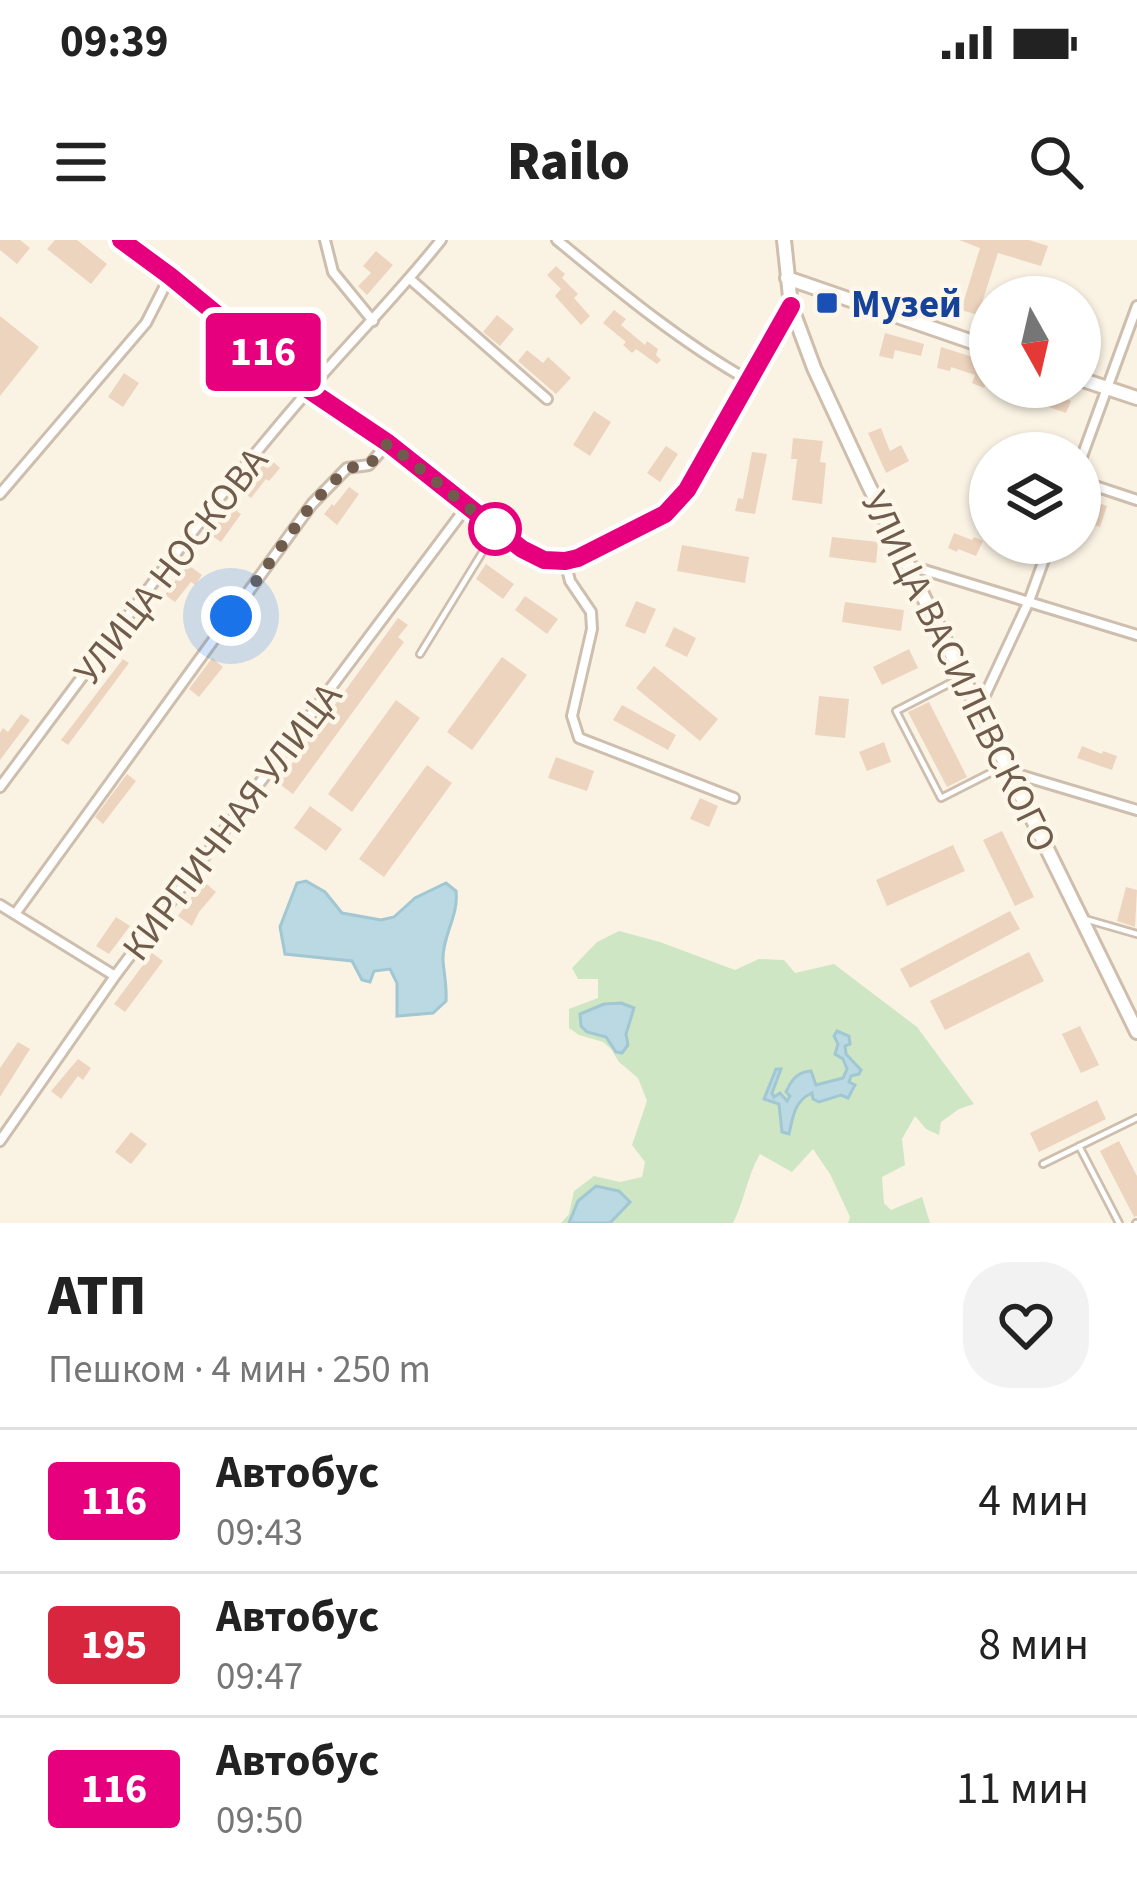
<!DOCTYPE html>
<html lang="ru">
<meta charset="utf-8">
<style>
:root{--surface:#fff;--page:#f2f2f2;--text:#222;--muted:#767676;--line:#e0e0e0}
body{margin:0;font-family:"Source Sans 3",sans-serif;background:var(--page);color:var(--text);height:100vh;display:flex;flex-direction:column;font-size:45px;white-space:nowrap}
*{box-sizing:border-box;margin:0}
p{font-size:39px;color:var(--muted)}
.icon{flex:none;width:66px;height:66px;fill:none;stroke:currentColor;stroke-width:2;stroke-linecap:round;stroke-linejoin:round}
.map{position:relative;height:983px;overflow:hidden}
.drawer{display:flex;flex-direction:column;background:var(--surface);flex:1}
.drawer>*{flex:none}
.badge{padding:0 24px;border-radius:9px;font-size:42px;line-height:78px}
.needle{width:78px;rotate:172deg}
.fabs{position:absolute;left:969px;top:36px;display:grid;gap:24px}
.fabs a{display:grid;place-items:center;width:132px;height:132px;border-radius:50%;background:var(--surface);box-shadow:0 3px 9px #0004;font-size:60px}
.you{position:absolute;width:60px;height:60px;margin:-30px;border:9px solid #fff;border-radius:50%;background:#1a73e8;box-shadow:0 0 0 18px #1a73e833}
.map>.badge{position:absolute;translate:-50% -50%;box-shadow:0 0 0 6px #fff}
.round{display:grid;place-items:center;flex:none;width:126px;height:126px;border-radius:48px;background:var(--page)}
.head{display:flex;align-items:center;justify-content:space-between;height:204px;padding:0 48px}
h1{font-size:57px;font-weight:800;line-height:90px}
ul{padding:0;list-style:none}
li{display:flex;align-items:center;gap:36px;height:144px;padding:0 48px;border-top:3px solid var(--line)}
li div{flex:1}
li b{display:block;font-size:45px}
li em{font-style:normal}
li .badge{min-width:132px;font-weight:700;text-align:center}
.status{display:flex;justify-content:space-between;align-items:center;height:84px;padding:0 60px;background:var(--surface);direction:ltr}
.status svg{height:33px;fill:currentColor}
header{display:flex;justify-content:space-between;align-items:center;height:156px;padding:0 48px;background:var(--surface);font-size:54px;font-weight:800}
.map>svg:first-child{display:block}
.green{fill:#cfe6c4;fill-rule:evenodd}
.water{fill:#bad9e2;stroke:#a1c7d3;stroke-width:3}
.building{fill:#edd4be}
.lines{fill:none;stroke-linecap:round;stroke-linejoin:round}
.lane-casing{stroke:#cdbeae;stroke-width:10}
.street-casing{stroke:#cdbeae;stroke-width:14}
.secondary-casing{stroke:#cfbeac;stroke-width:18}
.lane{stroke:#fff;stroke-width:4.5}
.street{stroke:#fff;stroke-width:8}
.secondary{stroke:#fff;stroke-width:12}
.line-casing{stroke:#fff;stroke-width:27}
.line{stroke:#e6007e;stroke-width:18}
.walk{stroke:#705c4c;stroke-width:12;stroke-dasharray:0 21.6}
.transit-dot{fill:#1a4fb4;stroke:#fdf7ea;stroke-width:4.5}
.stop-dot{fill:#fff;stroke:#e6007e;stroke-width:6}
.labels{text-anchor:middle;stroke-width:9;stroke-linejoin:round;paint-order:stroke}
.transit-label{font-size:39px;font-weight:bold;fill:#164399;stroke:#fdf7ea;text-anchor:start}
.street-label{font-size:39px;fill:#705c4c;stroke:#fdf7ea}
</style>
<div class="status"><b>09:39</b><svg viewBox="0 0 49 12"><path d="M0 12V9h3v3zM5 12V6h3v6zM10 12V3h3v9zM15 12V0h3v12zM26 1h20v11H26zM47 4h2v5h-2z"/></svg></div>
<header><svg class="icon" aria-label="menu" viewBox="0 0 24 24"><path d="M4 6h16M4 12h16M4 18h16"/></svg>Railo<svg class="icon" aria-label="search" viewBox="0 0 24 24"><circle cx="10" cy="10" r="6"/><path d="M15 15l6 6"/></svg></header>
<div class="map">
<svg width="1137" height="983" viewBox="0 0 1137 983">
<rect width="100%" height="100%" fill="#faf3e4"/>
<path class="green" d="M619,691l41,11 75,28 24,-11 25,1 11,13 39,-9 83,63 57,77 -15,5 -18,13 -2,13 -13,-6 -11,-13 -13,23 3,26 -23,12 2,26 7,7 31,-13 8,26h-82l2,-6 -20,-43 -17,-25 -21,23 -32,-18c-13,22 -15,46 -27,69h-123l-32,-22 -9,22h-8l8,-9 5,-23 20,-15 26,6 22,-5 3,-15 -13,-17 15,-44 -9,-23 -19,-16 -8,-13 -8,-7 -24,-7 -10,-7v-19l29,-11v-19h-20l-6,-11 25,-26zM838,804l7,2 1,8 13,20 -8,2 -3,6 6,3 -13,10 -22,7 -6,-10c-14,7 -22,20 -22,34l-9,6 -3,-28 -15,-5 11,-30 5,1 -8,22 2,5 13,4 3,-5 33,-14 20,-4 4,-9z"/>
<path class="water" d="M306,641l19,11 17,21 39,7 13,-3 21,-19 31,-15 10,8c3,25 -14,45 -13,69 1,15 4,25 3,41l-13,12 -36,3v-33l-7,-14 -16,2 -4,11 -8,-2 -10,-19 -67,-7 -5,-27 17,-44z
M621,763l13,5 -8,26 2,11 -6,8 -6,-1 -10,-15 -19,-5 -6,-6 -1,-12 24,-10z
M837,791l12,5 1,8 -5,2 1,8 15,16 -2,4 -8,2 -2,6 6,3 -7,13 -7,-3 -22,7 -6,-3 -1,-6c-18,8 -19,24 -23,41l-7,-2 -3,-28 -15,-5 12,-30h5l-9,24 2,4 6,-4 7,8 3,-5 -4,-4c6,-13 11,-20 25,-21l5,14 27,-7 4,-9 -4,-10 -8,-5 3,-10 -4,-8z
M596,946l23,5 11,11 -20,21h-41l9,-22z"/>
<path class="building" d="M0,0h20l10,8 -13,16 -17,-14z
M55,0h22l30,24 -16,20 -44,-35z
M959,0h70l19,6 -7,20 -43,-13 -20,62 -17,-5 19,-62z
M376,11l17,14 -26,30 -9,-9 13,-13 -8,-7z
M556,26l9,8 -3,4 16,16 -4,4 16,18 -9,9 -26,-29 6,-7 -14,-14z
M614,70l12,9 -5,6 24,20 2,-4 11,8 -2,6 5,5 -4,4 -21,-15 -4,4 -9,-8 3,-3 -23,-19z
M497,75l17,14 -14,17 -17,-14z
M0,76l39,31 -39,49z
M885,93l39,11 -3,12 -26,-6 -2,9 -14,-3z
M941,107l35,11 -3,7 17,8 -6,15 -12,-5 3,-8 -24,-8 -1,4 -13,-3z
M527,110l16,13 5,-6 23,21 -15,16 -38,-33z
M223,119l26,21 -14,17 -26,-22z
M124,133l15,10 -16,24 -15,-10z
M1011,147h32l28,14 -5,12 -34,-12 -1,2 -8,-3 3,-7z
M594,171l17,11 -21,34 -17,-11z
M881,188l9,23 11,-6 8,16 -23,12 -18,-40z
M793,198l30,3 -3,21 6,1 -4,41 -30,-4 5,-41h-6z
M666,206l12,8 -18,28 -13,-9z
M752,212l15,2 -12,60 -20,-3 3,-13 5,1z
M269,218l11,10 -11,13 -3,-2 -15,19 -10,-7z
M349,247l10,7 -22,31 -13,-11 8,-10 2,2z
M1087,259l20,7 -7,21 -20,-7z
M230,266l11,8 -20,28 -12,-8z
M954,293l18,7 2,-3 9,4 -7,15 -18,-7 -1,3 -9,-4z
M832,297l46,5 -2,21 -47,-6z
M682,305l67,12 -4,26 -68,-12z
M187,324l15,11 -7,10 -4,-3 -16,20 -10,-7z
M486,324l28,20 -11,15 -27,-20z
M525,356l33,23 -11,15 -32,-24z
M636,361l20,8 -11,25 -20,-8z
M845,362l59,8 -3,21 -59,-9z
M398,378l10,7 -10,12 6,5 -111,152 -15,-11z
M674,387l22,11 -9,19 -22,-11z
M909,409l9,19 -36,17 -9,-18z
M502,417l25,18 -55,75 -25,-18z
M212,418l11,9 -24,30 -10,-8z
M123,419l6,4 -61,82 -7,-5z
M654,426l64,53 -18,22 -64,-53z
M819,456l30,3 -4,39 -30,-3z
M396,460l24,18 -68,94 -24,-18z
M929,462l38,75 -20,10 -39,-75z
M622,465l54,30 -8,15 -55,-30z
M21,474l9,6 -30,40v-27l3,-5 5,4z
M884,502l7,20 -24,9 -8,-19z
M1082,506l20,8 1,-3 14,5 -5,14 -35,-12z
M556,517l38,14 -7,20 -39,-13z
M427,525l25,18 -68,94 -25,-18z
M127,534l9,7 -33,43 -8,-7z
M700,558l18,8 -9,21 -19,-8z
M310,566l32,23 -16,22 -32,-23z
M1002,591l32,66 -19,9 -32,-66z
M953,605l12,26 -78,35 -11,-26z
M203,641l13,11 -17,20 -7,14 -14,-10z
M1126,647l11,3 -2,37 -18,-6z
M1010,671l10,18 -110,59 -10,-19z
M116,677l14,9 -21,28 -13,-8z
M1029,712l15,29 -99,49 -15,-29z
M152,713l11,8 -38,51 -11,-8z
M1080,786l19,39 -18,8 -19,-39z
M18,802l12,7 -30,48v-29z
M78,819l13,9 -8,12 -5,-4 -17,23 -10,-8z
M1097,860l9,19 -67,33 -9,-19z
M131,892l16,12 -16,20 -16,-12z
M1119,901l18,35v40l-3,1 -34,-66z"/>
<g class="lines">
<g class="lane-casing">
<path id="lane" d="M420,414l76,-124
M962,437l-66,34 45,87 61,-31
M1085,679l52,15
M1079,906l40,77
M1043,924l94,-46
M1136,983h1"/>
</g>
<g class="street-casing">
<path id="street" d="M325,0l8,32 40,49
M557,0c62,51 122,101 191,140
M410,39l137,120
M1080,222l57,-156
M1080,241l57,19
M0,254l146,-171 24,-47
M565,321l5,20 21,31 1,17 -20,87 7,22 155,60
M911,326l226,69
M979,468l50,-107 21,-58
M1013,533l124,37
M0,547c100,-134 199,-270 308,-396 44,-51 91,-98 133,-151
M0,665l115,71
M15,674l297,-410 35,-36 22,-3 19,-22
M0,901l115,-165 352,-470"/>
</g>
<g class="secondary-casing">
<path id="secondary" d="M121,0l49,36 139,114 79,53 134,106 22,11 21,1 13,-3 87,-44 22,-24 104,-184
M784,0l7,66 23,62 53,114 270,550
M787,38l203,70
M1080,139l57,19"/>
</g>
<use href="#lane" class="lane"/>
<use href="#street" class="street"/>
<use href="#secondary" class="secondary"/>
</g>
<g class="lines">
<g class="line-casing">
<path id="line" d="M121,0l49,36 139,114 79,53 134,106 22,11 21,1 13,-3 87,-44 22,-24 104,-184"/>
</g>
<use href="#line" class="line"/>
<path class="walk" d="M231,376l81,-112 35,-36 22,-3 19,-22 107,86"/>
</g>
<rect class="transit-dot" x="815" y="51" width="24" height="24" rx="6"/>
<circle class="stop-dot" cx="495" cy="289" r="24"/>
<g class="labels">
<g class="transit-label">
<text x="851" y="77">Музей</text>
</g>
<g class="street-label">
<text transform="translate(170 325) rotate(-52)" y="14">УЛИЦА НОСКОВА</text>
<text transform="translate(960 431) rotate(64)" y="14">УЛИЦА ВАСИЛЕВСКОГО</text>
<text transform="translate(231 581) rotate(-53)" y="14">КИРПИЧНАЯ УЛИЦА</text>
</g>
</g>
</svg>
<div class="fabs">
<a><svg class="needle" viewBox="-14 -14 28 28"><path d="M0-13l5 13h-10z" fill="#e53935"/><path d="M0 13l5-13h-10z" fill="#767676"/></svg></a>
<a><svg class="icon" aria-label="layers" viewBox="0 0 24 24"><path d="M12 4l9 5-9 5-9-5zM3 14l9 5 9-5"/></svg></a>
</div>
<div class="you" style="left:231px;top:376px"></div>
<b class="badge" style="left:263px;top:112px;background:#e6007e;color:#fff">116</b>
</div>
<section class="drawer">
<div class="head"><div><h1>АТП</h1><p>Пешком · 4 мин · 250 m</p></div><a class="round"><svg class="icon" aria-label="heart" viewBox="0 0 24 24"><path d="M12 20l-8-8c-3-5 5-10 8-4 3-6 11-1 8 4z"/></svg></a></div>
<ul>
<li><span class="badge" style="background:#e6007e;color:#fff">116</span><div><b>Автобус</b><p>09:43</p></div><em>4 мин</em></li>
<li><span class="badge" style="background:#d7263d;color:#fff">195</span><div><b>Автобус</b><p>09:47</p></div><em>8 мин</em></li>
<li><span class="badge" style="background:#e6007e;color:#fff">116</span><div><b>Автобус</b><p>09:50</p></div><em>11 мин</em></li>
</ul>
</section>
